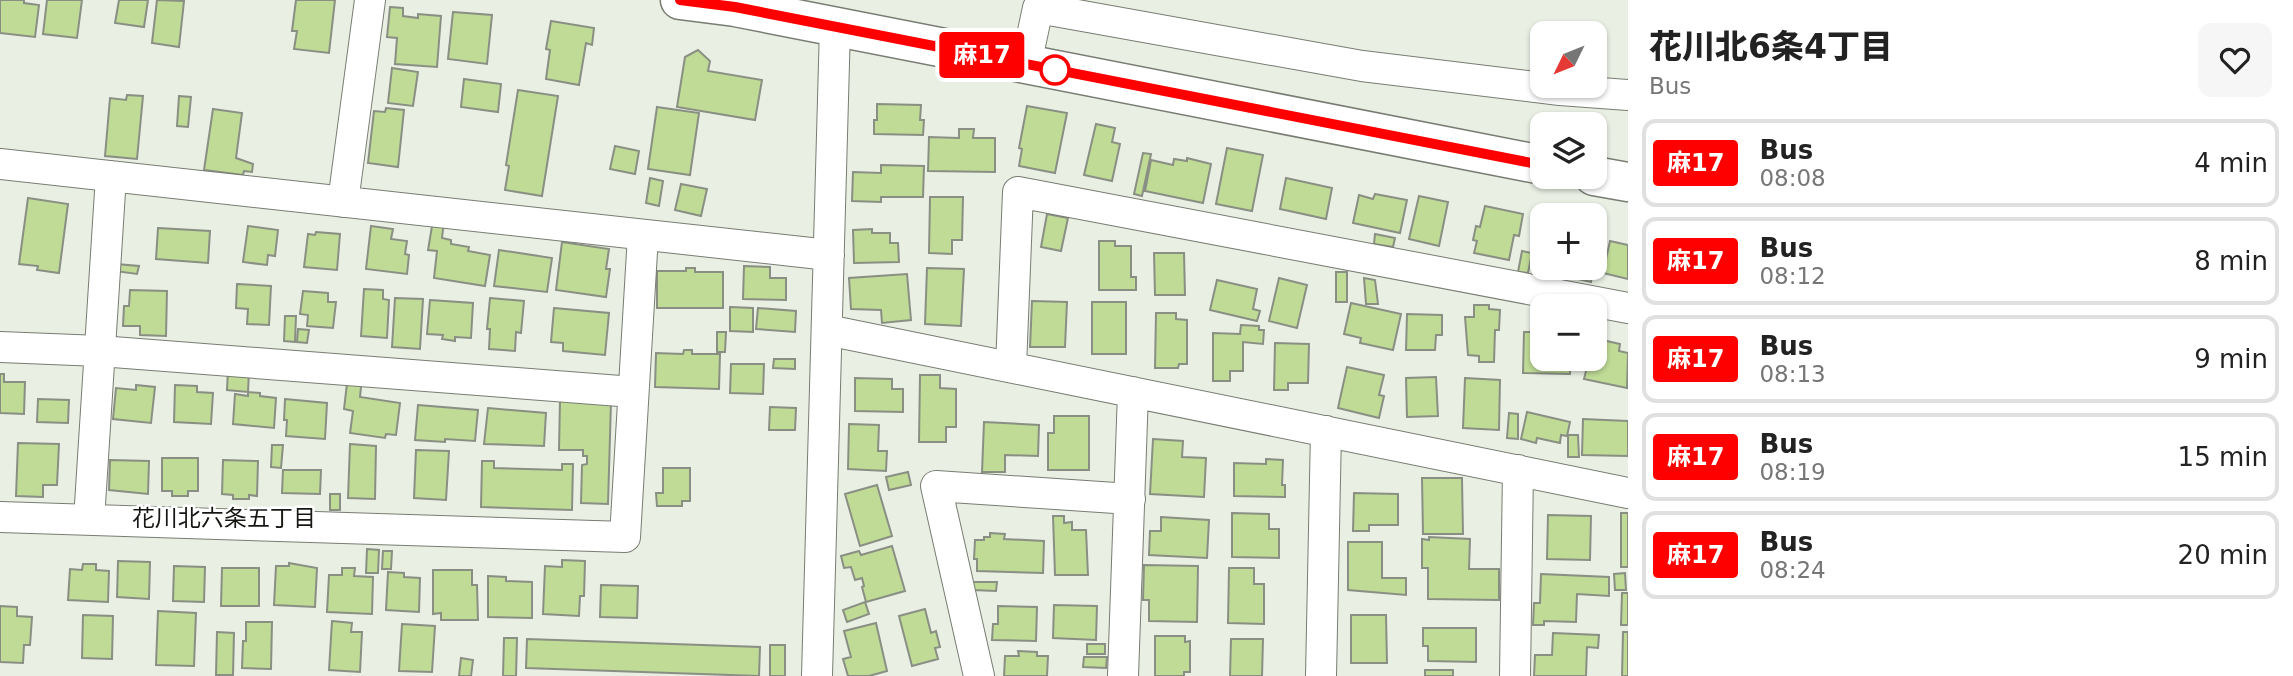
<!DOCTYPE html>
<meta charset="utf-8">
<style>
:root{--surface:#fff;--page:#f6f6f6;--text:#222;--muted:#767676;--line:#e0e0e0}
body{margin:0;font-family:"DejaVu Sans","Noto Sans JP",sans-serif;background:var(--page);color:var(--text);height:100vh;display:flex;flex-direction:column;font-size:26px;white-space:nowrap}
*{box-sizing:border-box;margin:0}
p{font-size:23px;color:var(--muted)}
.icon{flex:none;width:38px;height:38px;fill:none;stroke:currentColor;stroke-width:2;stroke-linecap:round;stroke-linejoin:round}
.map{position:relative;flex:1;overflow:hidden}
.details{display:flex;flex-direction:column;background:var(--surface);width:665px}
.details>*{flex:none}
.badge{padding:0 14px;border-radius:5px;font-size:24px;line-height:46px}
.needle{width:46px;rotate:227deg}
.buttons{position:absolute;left:1530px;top:21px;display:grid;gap:14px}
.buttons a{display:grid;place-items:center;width:77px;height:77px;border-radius:14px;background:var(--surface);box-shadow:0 2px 5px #0004;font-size:35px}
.map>.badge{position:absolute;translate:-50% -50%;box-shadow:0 0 0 4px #fff}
.round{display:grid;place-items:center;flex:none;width:74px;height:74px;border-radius:14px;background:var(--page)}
.headline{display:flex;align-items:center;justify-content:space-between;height:119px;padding:0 21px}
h1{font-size:33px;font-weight:800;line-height:52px}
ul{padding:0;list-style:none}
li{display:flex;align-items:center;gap:21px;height:88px;margin:0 14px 10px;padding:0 7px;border:4px solid var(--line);border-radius:14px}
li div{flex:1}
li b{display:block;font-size:26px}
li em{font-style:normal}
li .badge{min-width:77px;font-weight:700;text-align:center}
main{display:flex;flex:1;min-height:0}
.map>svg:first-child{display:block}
.building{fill:#bfdb96;stroke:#8a8f84;stroke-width:2}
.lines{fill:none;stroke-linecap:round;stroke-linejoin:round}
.minor-casing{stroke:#787c72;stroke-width:32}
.tertiary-casing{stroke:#787c72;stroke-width:41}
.minor{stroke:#fff;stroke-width:30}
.tertiary{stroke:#fff;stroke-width:38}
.line-casing{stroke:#fff;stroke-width:16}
.line{stroke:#f00;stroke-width:10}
.stop-dot{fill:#fff;stroke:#f00;stroke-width:3.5}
.labels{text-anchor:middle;stroke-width:5;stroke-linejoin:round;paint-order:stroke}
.neighbourhood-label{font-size:23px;fill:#151713;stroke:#fff}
</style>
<main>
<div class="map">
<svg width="1628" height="676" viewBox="0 0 1628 676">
<rect width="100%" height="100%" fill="#e9efe3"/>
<path class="building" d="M0,0h24v3l15,2 -4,32 -35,-4z
M47,0h35l-5,38 -34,-4z
M119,0h29l-4,27 -29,-4z
M157,0l27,1 -5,46 -27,-4z
M296,0h39l-6,53 -35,-4 3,-18h-5z
M390,7l13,1v8l15,2v-4l23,2 -4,51 -42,-3 2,-26 -10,-1z
M453,12l39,3 -5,49 -39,-5z
M551,21l43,7 -2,17 -6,-2 -7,42 -33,-6 4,-29 -4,-1z
M698,50l12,11 -2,10 54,9 -7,40 -78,-13 8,-50z
M392,68l26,4 -5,34 -25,-3z
M464,79l37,5 -3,28 -37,-5z
M518,90l40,6 -16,100 -37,-6 4,-24 -3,-1z
M127,95l16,1 -6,63 -32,-3 5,-58 16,2z
M179,96l12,1 -3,30 -11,-1z
M877,104l44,1 -1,15h4l-1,15 -49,-1v-14h3z
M1027,106l40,7 -12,60 -36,-7 3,-17 -3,-1z
M657,107l42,6 -9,62 -42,-6z
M386,108l18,2 -6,57 -30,-4 6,-52 11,1z
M213,109l29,4 -6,45 17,6 -1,8 -8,-1 -1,4 -39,-5z
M1096,124l19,4 -3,14 8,2 -8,37 -28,-6z
M959,129h15l-1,9h22v34l-67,-1 1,-34 30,1z
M615,146l24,5 -4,23 -25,-5z
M1227,148l36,7 -11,56 -36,-7z
M1143,153l8,1 -9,42 -8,-2z
M1187,158l24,6 -8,39 -58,-12 6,-31 22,5 1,-6 13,2z
M881,165l43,1 -1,31h-42v5l-29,-1 1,-29 28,1z
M650,178l13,3 -4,25 -13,-3z
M1286,178l46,10 -6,31 -46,-10z
M681,184l26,5 -6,27 -26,-6z
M1375,194l32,6 -7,33 -47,-10 6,-28 14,4z
M1419,196l29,6 -9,44 -30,-7z
M930,197h33l-1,43h-10v14l-23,-1z
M28,198l40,6 -9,69 -22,-3 1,-4 -19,-2z
M1485,206l38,8 -4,22 -5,-1 -5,25 -35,-7 3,-12 -4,-1 3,-14 4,1z
M1047,214l21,4 -7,33 -20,-4z
M433,220l11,1 -2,17 9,2v4l18,3 -1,4 22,4 -5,31 -51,-8 3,-27 -9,-1z
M248,226l30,4 -3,26 -7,-1 -1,10 -24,-3z
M371,226l22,3 -2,10 16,2 -2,13 4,1 -2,19 -41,-5z
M158,228l52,3 -2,32 -52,-4z
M872,229v4h18v10h8l1,19 -45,1 -1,-33z
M316,232l24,2 -3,36 -33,-3 4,-33 7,1z
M1375,234l20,4 -2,9 -19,-3z
M1099,241h16v5h16v31h5v13h-37z
M1610,241l18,4v34l-25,-6z
M562,242l47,7 -3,20h4l-4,28 -50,-7z
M499,250l53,8 -5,34 -53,-6z
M1522,251l10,2 -4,20 -10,-1z
M1154,253h30l1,42h-30z
M116,264l23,2 -2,8 -22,-3z
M744,266l26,1v11h16v22l-43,-1z
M686,268h9v4h28v36h-66v-37h29z
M927,268l37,1 -3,57 -36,-2z
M1558,268h35l-2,14 -13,-3 1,-7z
M1336,272h11v30h-11z
M907,274l4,46 -29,3 -1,-13 -30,-1 -2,-31z
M1279,278l28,7 -10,43 -28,-7z
M1364,278l11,2 3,24h-12z
M1217,280l40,9 -4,20 7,2 -3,10 -47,-11z
M237,284l34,2 -2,39 -22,-1 1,-15 -12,-1z
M364,289l19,1v9l6,1 -2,38 -26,-2z
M130,290l37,1 -1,45 -26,-1v-9h-17l1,-20h5z
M303,291l25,2v9h8l-3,26 -26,-2 1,-11 -8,-1z
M395,298l28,1 -3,50 -28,-2z
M490,298l34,3 -3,32 -5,-1 -1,19 -26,-2 1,-20h-3z
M430,300l43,3 -2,35 -16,-1v4l-13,-2 1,-4 -16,-1z
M1032,301l35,1 -2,45h-35z
M1092,302h34v52h-34z
M1351,303l50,11 -8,36 -33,-7 1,-5 -17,-4z
M1474,305h15v4l11,1 -1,20h-4l-1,32h-15v-6l-11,-1 -3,-38h9z
M730,307l23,1v24l-23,-1z
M554,308l55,5 -4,42 -42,-4v-8l-12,-1z
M758,308l38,3 -1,21 -39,-3z
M1156,313h20v6l11,1v44h-8l-1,4h-23z
M1407,314l35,1v20h-6l-1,15h-29z
M285,316h11l-1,26 -11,-1z
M1241,325l18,1v4h5l-1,14 -20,-2v29h-13v10h-17v-48l27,1z
M298,329l11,1 -2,13 -10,-1z
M1533,330h9v29h28v15l-47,-1 1,-41h9z
M717,332h9l-1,20h-8z
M1598,339l22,5 -1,7 9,2 -1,35 -43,-9 5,-20h5v-14l3,1z
M1275,343l34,1 -1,39h-20v7h-14z
M684,350h8v4h28l-1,35 -64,-2 1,-34 27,1z
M774,359h21v10l-22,-1z
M731,364h33l-1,30 -33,-1z
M1347,367l37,8 -5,20 5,1 -5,22 -41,-10z
M228,369l21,2 -1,21 -21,-2z
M0,374h4v8h21l-1,32 -24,-1z
M348,375l14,2 -2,20 40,6 -4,32 -10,-1 -1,4 -35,-5 3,-22 -9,-2z
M920,375h20v13l16,1v38h-10v15h-27z
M1436,377l2,39 -31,1 -1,-39z
M855,378l37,1v10h11v23l-48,-1z
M1465,378l35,2 -1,50 -36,-2z
M136,385l19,2 -4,36 -38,-4 3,-31 20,2z
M175,385l22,1v6l16,1 -2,31 -37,-2z
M248,392l12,1v3l16,2 -2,30 -41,-4 2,-30 13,2z
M38,399l31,1 -1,23 -31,-1z
M285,399l42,4 -2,36 -39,-3 1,-16h-3z
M560,400l51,2 -3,102 -27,-1 1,-38 5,-1v-8h-4v-6h-24z
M418,405l60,5 -3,31 -30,-2v3l-30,-2z
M770,407l26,1 -1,22h-26z
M488,408l58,5 -2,33 -60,-2z
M1527,412l43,10 -3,14 -6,-1 -1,8 -23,-5 -1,5 -15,-4z
M1509,413l9,1v25l-11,-1z
M1054,416h35v54h-41v-37h6z
M1583,419l45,2v35l-46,-1z
M984,422l55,3 -1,31 -33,-1v17h-23z
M849,424l30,1 -1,26h9l-1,20 -38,-2z
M1568,435h10l1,22h-11z
M1153,439l30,2 -1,16 24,1 -2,39 -54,-3z
M18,443l41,1 -2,41h-14v12l-27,-1z
M350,444l26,2 -1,53 -27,-1z
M272,445h11l-2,23 -10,-1z
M416,450l33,1 -3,49 -32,-2z
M162,458h36v33h-10v5h-16v-5h-10z
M1266,459l17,1 -1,25h3v12l-51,-1v-33l32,1z
M110,460l39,1 -1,33 -39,-4z
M223,460l35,1 -1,35 -8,-1v4h-16v-4l-11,-1z
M482,461h12v7l68,2v-6h11l-1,46 -91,-3z
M663,468h27v33h-8v5h-25l-1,-13h7z
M283,470h38l-1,24 -38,-1z
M908,472l3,13 -22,5 -3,-13z
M1422,478h40l1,56h-40z
M877,485l15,51 -32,10 -15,-52z
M1354,493l44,1v31h-29v6h-16z
M330,494h10v16h-10z
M1232,513l37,1v15h10v29l-47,-1z
M1621,513h7v54h-7z
M1548,515l43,1 -1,44 -43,-1z
M1053,516h11v7l8,-1v8h14l2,45h-33z
M1161,517l48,3 -2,38 -58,-3 1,-24h11z
M990,533l15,1 -1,5 40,2 -1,32 -66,-2v-12h-3l1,-19h9v-3h6z
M1429,537l41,2 -1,30h30v31l-71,-1v-31h-6v-29l7,1z
M1348,542h34v36h24v17l-58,-5z
M892,546l13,45 -39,11 -4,-15 2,-1 -2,-8 -7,2 -4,-13 -7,1 -3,-12 18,-5 2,4z
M367,549l12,1 -1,23h-12z
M383,551h9l-1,18h-9z
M562,560l23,1 -1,35h-4l-1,20 -36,-2 2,-48 17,1z
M118,561l32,1 -1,37 -32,-2z
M289,563l28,5 -2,39 -41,-2 2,-39h13z
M83,564h13v6l13,1 -1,31 -40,-2 2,-31 12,1z
M1144,565l54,1 -1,56 -48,-1v-21h-6z
M174,566l31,1 -1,35 -31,-1z
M222,568h37v38h-38z
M342,568h13l-1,8 19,1 -1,37 -45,-2 2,-37h13z
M1229,568h25v16h10v40l-36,-1z
M433,570h39v15h5l1,35h-37v-7l-8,1z
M388,572l16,1v4l16,1 -1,34 -33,-2z
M1625,573l1,17h-11l-1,-16z
M1541,574l68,3v19l-32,-2 -1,28 -32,-1v4h-11l1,-22h6z
M488,576l18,1v4l26,1v36l-44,-1z
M973,582h24l-1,9 -23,-1z
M601,585l37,1 -1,32 -37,-1z
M1622,593h6v32h-7z
M865,602l4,12 -22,8 -4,-12z
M1054,605l43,1 -1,34 -43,-2z
M0,606l17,1v9l15,1 -2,28h-6l-1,18 -23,-1z
M998,606l39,1 -1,34 -44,-1 1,-16h5z
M925,609l6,24 5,-2 4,16 -5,1 3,11 -26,7 -13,-50z
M158,611l38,2 -2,53 -38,-1z
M83,615l30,1 -1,43 -30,-1z
M1351,615h35l1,48h-36z
M332,621l20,2 -1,9h11l-2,40 -31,-2z
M246,622h26l-1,47 -29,-1 1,-27h3z
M876,623l11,48 -18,5h-21l-5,-17 8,-2 -7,-26z
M402,624l33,2 -3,46 -33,-1z
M1423,628h53v34l-48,-1v-15h-5z
M217,632l17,1 -1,42h-17z
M1623,632h5v44h-6z
M1553,633l46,2 -1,13 -11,-1 -1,29h-52l1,-21h17z
M1155,636h30v6l5,-1v31h-6v4h-29z
M504,638h13l-1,38h-13z
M527,639l233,8 -1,29 -233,-8z
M1231,639h32l-1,37h-32z
M1087,644h18v10h-18z
M770,645h15v31h-15z
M1018,651l19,1v4h11l-1,20h-43l1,-20h14z
M1084,657h23l-1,11 -23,-1z
M461,658l12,2 -2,16h-12z
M1425,670h28v6h-28z"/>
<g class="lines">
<g class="minor-casing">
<path id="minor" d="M1026,64l12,-56 324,58 198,24 68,5
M0,164l829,91
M343,202l27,-202
M827,330l801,163
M0,347l100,4 533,41
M1011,367l7,-175 610,116
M0,517l625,20 18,-302
M89,520l22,-344
M817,676l18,-649
M979,676l-43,-190 194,13
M1123,676l10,-284
M1321,676l5,-245
M1515,676l3,-206"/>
</g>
<g class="tertiary-casing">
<path id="tertiary" d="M680,0l55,7 807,158
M1594,176l34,6"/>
</g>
<use href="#minor" class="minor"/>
<use href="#tertiary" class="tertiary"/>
</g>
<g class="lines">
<g class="line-casing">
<path id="line" d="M680,0l55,7 807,158"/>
</g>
<use href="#line" class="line"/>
</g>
<circle class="stop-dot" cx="1055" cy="70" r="14"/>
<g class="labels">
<g class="neighbourhood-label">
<text x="224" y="526">花川北六条五丁目</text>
</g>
</g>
</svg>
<div class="buttons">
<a><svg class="needle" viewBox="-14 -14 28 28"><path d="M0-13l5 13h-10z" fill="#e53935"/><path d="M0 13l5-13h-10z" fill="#767676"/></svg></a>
<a><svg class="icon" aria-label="layers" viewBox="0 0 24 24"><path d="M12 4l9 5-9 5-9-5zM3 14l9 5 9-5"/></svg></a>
<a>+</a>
<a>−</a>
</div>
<b class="badge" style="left:982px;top:55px;background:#f00;color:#fff">麻17</b>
</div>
<section class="details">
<div class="headline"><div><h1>花川北6条4丁目</h1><p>Bus</p></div><a class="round"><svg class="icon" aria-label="heart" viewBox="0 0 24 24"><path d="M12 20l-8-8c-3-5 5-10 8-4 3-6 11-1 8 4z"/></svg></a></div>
<ul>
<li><span class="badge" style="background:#f00;color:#fff">麻17</span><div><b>Bus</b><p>08:08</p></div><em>4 min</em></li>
<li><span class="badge" style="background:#f00;color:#fff">麻17</span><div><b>Bus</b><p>08:12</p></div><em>8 min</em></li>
<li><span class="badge" style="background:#f00;color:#fff">麻17</span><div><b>Bus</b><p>08:13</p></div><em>9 min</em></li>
<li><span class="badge" style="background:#f00;color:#fff">麻17</span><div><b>Bus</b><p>08:19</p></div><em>15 min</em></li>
<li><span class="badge" style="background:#f00;color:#fff">麻17</span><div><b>Bus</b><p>08:24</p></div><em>20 min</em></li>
</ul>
</section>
</main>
